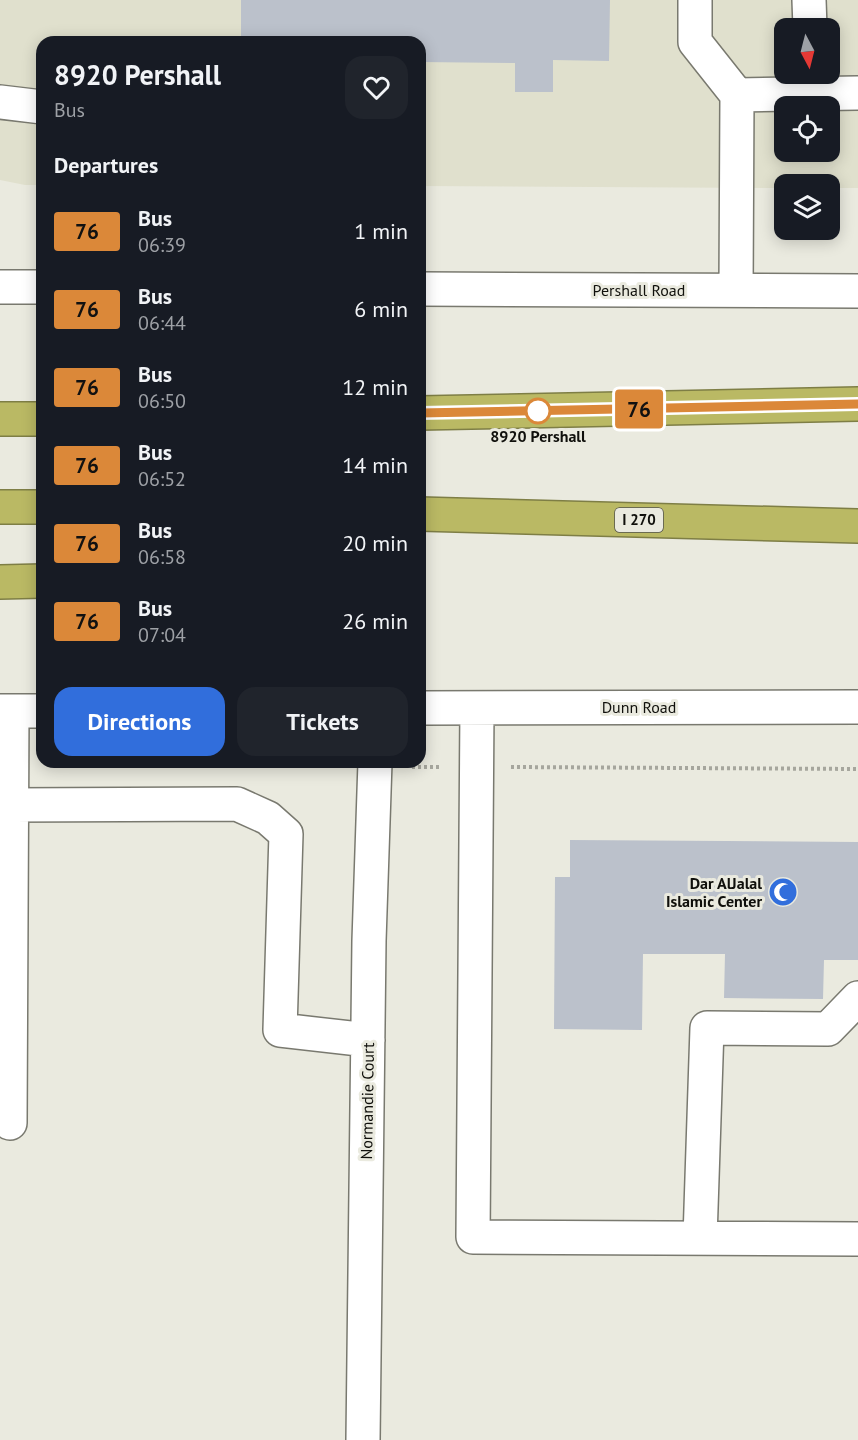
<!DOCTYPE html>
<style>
:root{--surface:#171b24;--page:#20242c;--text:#f1f3f6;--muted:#9ea1a6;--accent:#316edc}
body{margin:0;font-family:"PT Sans",sans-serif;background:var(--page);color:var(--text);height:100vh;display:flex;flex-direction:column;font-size:22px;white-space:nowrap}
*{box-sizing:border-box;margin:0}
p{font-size:20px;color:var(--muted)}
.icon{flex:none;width:33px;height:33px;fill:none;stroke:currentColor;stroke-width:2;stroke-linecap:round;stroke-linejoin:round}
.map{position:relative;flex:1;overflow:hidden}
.panel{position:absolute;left:36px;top:36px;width:390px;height:732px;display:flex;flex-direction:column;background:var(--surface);border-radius:18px;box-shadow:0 3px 15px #0003}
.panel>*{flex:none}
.badge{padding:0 12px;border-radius:4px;font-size:21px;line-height:39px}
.needle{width:39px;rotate:173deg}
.fabs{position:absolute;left:774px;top:18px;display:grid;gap:12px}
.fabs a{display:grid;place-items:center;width:66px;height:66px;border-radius:12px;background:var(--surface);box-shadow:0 3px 15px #0003;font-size:30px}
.map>.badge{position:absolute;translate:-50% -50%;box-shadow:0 0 0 3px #fff}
h2{padding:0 18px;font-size:22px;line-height:54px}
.round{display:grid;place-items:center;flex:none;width:63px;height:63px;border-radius:18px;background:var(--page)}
.head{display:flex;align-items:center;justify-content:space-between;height:102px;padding:0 18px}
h1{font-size:28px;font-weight:700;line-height:45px}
.primary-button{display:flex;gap:12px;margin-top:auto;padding:12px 18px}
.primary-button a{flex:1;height:69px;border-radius:18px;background:var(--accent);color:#fff;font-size:24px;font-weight:700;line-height:69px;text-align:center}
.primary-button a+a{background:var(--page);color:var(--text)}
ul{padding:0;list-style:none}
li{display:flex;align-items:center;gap:18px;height:78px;padding:0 18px}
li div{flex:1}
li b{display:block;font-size:22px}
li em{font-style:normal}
li .badge{min-width:66px;font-weight:700;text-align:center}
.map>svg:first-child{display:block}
.built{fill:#e0e0cd;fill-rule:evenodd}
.building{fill:#bbc1cb}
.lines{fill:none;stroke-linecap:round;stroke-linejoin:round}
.minor-casing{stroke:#79796f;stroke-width:36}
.highway-casing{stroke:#7e7e45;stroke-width:36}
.path{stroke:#a6a69d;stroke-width:4;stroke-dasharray:3 3;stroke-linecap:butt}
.minor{stroke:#fff;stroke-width:33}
.highway{stroke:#bab964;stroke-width:33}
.line-casing{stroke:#fff;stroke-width:14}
.line{stroke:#db8839;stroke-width:9}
.stop-dot{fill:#fff;stroke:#db8839;stroke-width:3}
.labels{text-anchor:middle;stroke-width:6;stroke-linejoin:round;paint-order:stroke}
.shield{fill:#eaeadf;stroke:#51514b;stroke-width:1.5}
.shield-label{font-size:15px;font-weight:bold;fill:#10100c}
.street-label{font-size:16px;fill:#10100c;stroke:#eaeadf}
.stop-label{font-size:16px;font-weight:bold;fill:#10100c;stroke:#eaeadf}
.poi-label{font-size:16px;font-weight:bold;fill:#10100c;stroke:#eaeadf;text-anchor:end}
</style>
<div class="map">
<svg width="858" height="1440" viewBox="0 0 858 1440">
<rect width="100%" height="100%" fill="#eaeadf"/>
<path class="built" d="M0,0h858v188h-28v-4h-46v4l-364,-2v-144h-378v143h-17l-25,-5zM784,28h46v46h-46zM784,106h46v46h-46z"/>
<path class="building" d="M241,0h369l-1,61 -56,-1v32h-38v-29l-95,-1v-20h-179z
M570,840l288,2v118h-34l-1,39 -99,-1 1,-44h-82l-1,76 -88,-1 1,-152h15z"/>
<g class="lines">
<g class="minor-casing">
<path id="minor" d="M695,0v42l42,53 -1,195
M809,0l1,28
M737,95l121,-2
M0,102l42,5
M0,287h42
M420,289l438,2
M420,708l438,-1
M477,708l-4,529 385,2
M0,711h42
M12,805l225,-1 31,14 18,16 -6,196 88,10
M10,1123l2,-412
M700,1238l7,-210 121,1 30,-31
M363,1440l6,-499 6,-179"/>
</g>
<g class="highway-casing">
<path id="highway" d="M420,413l438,-9
M0,419h42
M0,507h42
M420,514l438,12
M0,582l42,-1"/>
</g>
<path class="path" d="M49,765h88
M241,766h97
M412,767h28
M511,767l347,2"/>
<use href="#minor" class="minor"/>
<use href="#highway" class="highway"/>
</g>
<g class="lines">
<g class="line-casing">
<path id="line" d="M420,413l438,-9"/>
</g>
<use href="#line" class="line"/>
</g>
<defs>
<g id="mosque-disc" transform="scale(1.5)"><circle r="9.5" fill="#316edc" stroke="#eaeadf"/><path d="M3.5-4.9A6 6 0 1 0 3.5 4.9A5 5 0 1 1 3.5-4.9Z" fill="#fff"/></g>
</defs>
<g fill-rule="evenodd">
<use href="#mosque-disc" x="783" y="892"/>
</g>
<circle class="stop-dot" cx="538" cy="411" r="12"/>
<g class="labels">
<rect class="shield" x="615" y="508" width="48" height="24" rx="4.5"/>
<g class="shield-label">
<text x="639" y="525">I 270</text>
</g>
<g class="street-label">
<text x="639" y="296">Pershall Road</text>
<text x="639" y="713">Dunn Road</text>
<text transform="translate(367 1101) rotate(-89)" y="6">Normandie Court</text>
</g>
<g class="stop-label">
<text x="538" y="442">8920 Pershall</text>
</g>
<g class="poi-label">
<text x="762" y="889">Dar AlJalal<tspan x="762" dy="18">Islamic Center</tspan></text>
</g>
</g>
</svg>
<div class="fabs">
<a><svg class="needle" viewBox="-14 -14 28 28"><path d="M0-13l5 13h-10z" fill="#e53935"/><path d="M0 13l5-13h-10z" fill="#9ea1a6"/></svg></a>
<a><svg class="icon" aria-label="locate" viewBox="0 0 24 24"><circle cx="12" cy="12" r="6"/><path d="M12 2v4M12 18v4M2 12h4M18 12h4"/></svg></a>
<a><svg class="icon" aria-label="layers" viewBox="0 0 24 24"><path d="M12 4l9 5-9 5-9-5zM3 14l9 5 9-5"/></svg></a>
</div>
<b class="badge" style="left:639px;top:409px;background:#db8839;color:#111">76</b>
<section class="panel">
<div class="head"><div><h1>8920 Pershall</h1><p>Bus</p></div><a class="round"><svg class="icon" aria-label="heart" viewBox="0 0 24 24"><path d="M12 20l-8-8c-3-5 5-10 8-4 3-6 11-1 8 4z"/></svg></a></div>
<h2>Departures</h2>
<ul>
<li><span class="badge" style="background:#db8839;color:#111">76</span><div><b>Bus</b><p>06:39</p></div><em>1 min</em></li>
<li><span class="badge" style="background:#db8839;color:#111">76</span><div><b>Bus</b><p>06:44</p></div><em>6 min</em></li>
<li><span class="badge" style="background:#db8839;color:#111">76</span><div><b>Bus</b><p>06:50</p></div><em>12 min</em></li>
<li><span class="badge" style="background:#db8839;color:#111">76</span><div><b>Bus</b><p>06:52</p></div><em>14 min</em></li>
<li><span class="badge" style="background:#db8839;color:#111">76</span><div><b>Bus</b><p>06:58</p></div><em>20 min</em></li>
<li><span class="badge" style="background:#db8839;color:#111">76</span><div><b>Bus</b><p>07:04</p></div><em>26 min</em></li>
</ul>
<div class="primary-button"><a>Directions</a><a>Tickets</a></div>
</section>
</div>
